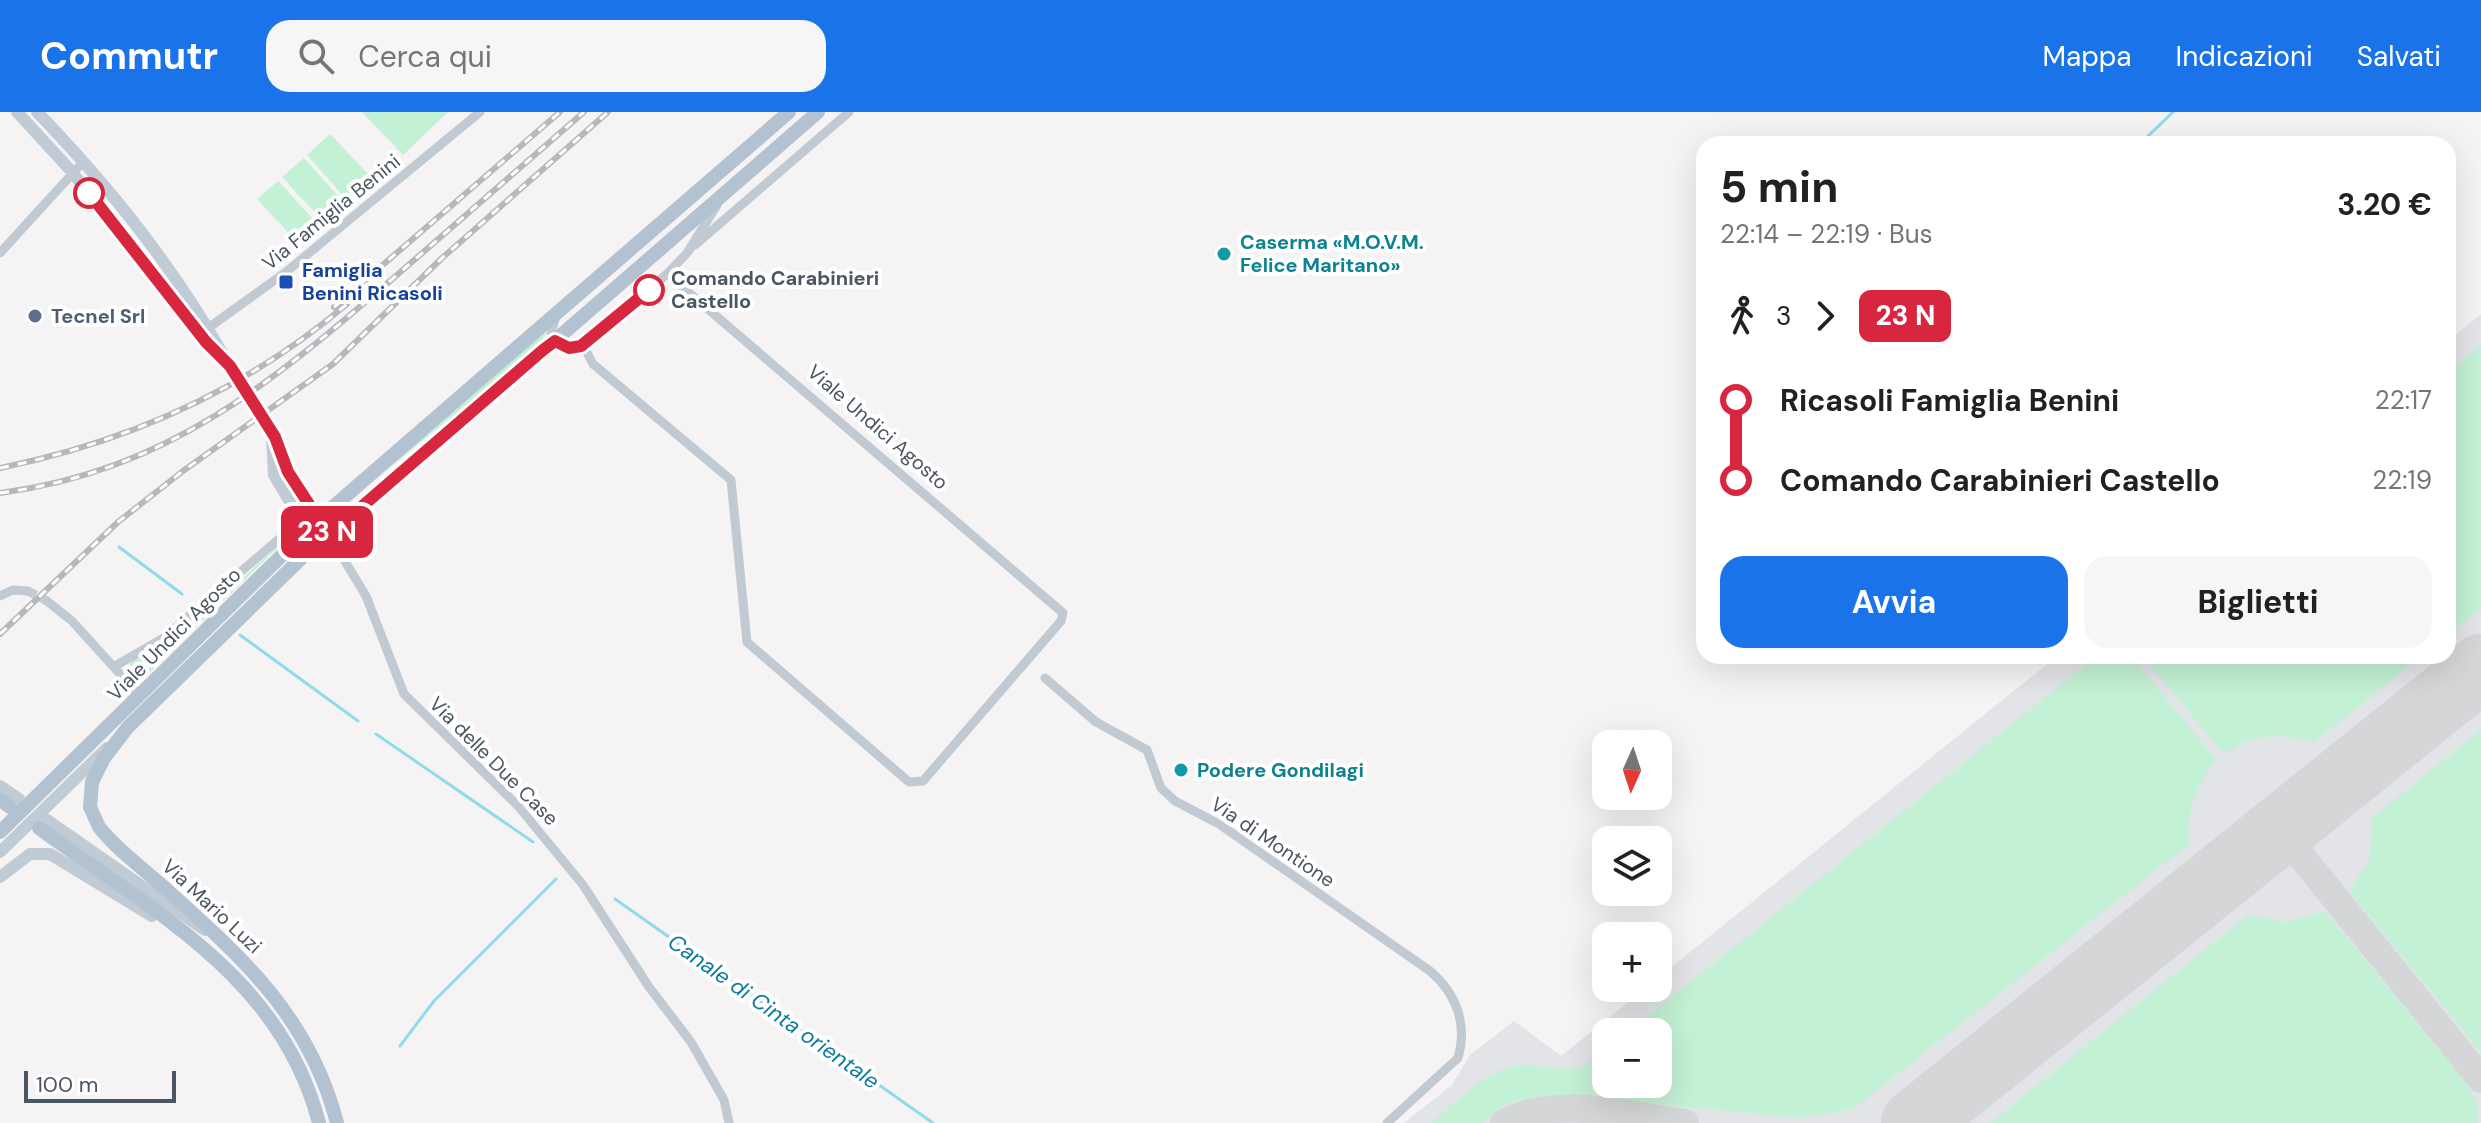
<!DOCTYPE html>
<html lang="it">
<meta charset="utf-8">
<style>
:root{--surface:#fff;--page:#f6f6f6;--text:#202124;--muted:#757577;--accent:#1a73e8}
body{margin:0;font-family:"DM Sans",sans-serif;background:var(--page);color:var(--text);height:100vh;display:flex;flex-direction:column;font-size:30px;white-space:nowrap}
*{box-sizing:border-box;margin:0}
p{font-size:26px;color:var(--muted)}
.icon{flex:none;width:44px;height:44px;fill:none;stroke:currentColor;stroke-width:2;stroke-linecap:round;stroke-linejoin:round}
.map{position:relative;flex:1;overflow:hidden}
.details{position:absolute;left:1696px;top:24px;width:760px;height:528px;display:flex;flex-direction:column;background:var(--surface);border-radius:24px;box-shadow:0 8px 32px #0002}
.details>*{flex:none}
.badge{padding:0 16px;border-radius:12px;font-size:28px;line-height:52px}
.needle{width:52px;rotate:183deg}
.fabs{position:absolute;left:1592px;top:618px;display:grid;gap:16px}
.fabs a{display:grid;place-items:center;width:80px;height:80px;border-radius:16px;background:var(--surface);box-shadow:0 8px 32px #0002;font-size:40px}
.scale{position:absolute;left:24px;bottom:20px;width:152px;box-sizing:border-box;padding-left:8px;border:4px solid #4a5661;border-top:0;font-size:22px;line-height:28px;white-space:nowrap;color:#4a5661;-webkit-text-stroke:6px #fff;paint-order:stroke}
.map>.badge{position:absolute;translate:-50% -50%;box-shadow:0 0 0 4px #fff}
.legs{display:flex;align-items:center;gap:12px;height:88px;padding:0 24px;font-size:26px}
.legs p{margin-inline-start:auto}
.headline{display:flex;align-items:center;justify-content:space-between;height:136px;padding:0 24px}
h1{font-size:44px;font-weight:700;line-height:60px}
.button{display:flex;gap:16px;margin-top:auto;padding:16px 24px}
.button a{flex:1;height:92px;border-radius:24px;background:var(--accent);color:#fff;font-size:32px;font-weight:700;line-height:92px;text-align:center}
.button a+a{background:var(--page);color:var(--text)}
ul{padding:0 24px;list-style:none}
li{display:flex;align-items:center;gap:28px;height:80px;font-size:30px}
li i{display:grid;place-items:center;width:12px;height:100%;margin:0 10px;background:currentColor}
li i::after{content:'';width:20px;height:20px;margin:-10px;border:6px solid;border-radius:50%;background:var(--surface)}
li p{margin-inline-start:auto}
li:first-child i{background:linear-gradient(#0000 50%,currentColor 0)}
li:last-child i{background:linear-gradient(currentColor 50%,#0000 0)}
header{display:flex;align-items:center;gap:48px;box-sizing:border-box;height:112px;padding:0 40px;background:var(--accent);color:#fff}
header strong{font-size:38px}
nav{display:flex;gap:44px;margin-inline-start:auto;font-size:28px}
.search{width:560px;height:72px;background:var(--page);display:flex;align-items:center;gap:20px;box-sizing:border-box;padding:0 28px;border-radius:24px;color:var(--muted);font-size:30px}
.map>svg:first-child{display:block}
.airport{fill:#e2e4e7;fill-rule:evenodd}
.green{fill:#c3f1d5}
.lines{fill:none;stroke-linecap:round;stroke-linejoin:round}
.stream{stroke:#90daee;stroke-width:3}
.taxiway{stroke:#d5d6d8;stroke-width:28}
.runway{stroke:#d5d6d8;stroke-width:68}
.minor-tunnel{stroke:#caccce;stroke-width:9;stroke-dasharray:9 4.5;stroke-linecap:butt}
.secondary-tunnel{stroke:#caccce;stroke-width:12;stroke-dasharray:12 6;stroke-linecap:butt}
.minor{stroke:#c1cad2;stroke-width:9}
.secondary{stroke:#c1cbd6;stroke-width:12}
.primary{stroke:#b3c2d1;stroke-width:14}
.rail-casing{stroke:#b5b8bd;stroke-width:6}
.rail{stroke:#fff;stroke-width:3;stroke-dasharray:9;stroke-linecap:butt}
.line-1-casing{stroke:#fff;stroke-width:18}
.line-1{stroke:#d7263d;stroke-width:12}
.stop-1-dot{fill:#fff;stroke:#d7263d;stroke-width:4}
.culture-dot{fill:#0f9aa8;stroke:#fff;stroke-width:3}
.transit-dot{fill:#1a4fb4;stroke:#fff;stroke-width:3}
.service-dot{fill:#5c6f8a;stroke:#fff;stroke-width:3}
.labels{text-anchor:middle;stroke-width:8;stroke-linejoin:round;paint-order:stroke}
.street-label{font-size:20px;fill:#4a5661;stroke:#fff}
.culture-label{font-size:20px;font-weight:bold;fill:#0d838f;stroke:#fff;text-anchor:start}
.transit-label{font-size:20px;font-weight:bold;fill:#164399;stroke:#fff;text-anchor:start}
.stop-label{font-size:20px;font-weight:bold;fill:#4a5661;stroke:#fff;text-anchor:start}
.service-label{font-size:20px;font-weight:bold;fill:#4e5e75;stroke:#fff;text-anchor:start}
.water-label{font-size:22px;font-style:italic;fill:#0c7c9b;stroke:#fff}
</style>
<header>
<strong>Commutr</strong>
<div class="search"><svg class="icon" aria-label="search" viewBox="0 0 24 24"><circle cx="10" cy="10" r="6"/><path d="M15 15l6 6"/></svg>Cerca qui</div>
<nav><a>Mappa</a><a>Indicazioni</a><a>Salvati</a></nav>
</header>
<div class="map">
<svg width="2481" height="1011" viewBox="0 0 2481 1011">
<rect width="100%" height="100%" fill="#f5f3f3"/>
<path class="airport" d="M2481,202v809h-1077l48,-38 18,-30 44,-34 47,35 85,-68h12v-10l399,-322h391v-315zM1606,920h52v52h-52z"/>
<path class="green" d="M362,0h86l-45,43z
M330,22l40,42 -25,22 -38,-43z
M304,46l36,40 -21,19 -37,-40z
M278,69l37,40 -21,18 -37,-40z
M546,219l-3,11 -27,23 -152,123z
M2481,233v263l-33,26v-262z
M301,413l-159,155h-2l-10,-12v-6l36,-20 27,-25 9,-2z
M2097,544h34l86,105c-22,24 -30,50 -28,83l-336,265 -52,9 -254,-24 -42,10 -23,19h-51c28,-23 56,-56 94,-58 18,0 37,5 55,4l26,-19v34h52v-52h-30z
M2142,544h279l-107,86c-29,-9 -66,-9 -89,13z
M2481,618v323l-132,-162 20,-30 4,-44z
M2325,799l140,171 13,22v19h-488l258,-208 38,7z"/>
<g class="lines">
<path class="stream" d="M2140,32l33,-32
M119,435l63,47
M240,523l118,86
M376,622l157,108
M615,787l318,224
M400,934l34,-45 122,-122"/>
<path class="taxiway" d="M2253,739l29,-5 20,11 -7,-20 8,-26
M2302,745l179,222
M1504,1011c53,-29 125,-7 181,0
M1909,1011l24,-15"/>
<path class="runway" d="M1915,1011l566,-455"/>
<path class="minor-tunnel" d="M28,479l19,10"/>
<path class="secondary-tunnel" d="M230,254l40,63"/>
<path class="minor" d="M695,133l154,-133
M0,141l84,-92
M556,204l-5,17 6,10 16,5 15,-6 79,-68 20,-21 30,-48
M204,219l82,-59 194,-160
M583,233l10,19 138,116 16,162 162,140 14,-1 138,-160 2,-8 -396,-339
M329,423l37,61 38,98 114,112 65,79 66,102 42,55 33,58 5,23
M0,484l13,-6 15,1
M47,489l25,20 68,75
M115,554l47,-27 151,-129
M1045,566l51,44 51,28 14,38 14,13 44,23 211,147c26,22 38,53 28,87l-71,65"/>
<path class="secondary" d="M17,0l55,60 134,170 22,21
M37,0c71,73 135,153 185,241
M270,317l18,43 41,63
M272,325l2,38 30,50 -1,9
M0,674l19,13
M47,708l158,110
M0,740l107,-104
M0,765l30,-23h20l102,62"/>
<path class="primary" d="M0,688l10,7
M39,716c114,84 242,148 280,295
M0,720l319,-313 470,-407
M337,1011c-27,-105 -93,-164 -171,-234 -22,-20 -49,-39 -67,-62l-9,-20 2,-25 12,-24 24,-31 188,-183 37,-28 465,-404"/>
<g class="rail-casing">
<path id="rail" d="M334,195l226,-195
M0,356c128,-26 247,-79 347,-164
M0,381c168,-22 274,-112 397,-218 62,-54 125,-109 187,-163
M0,522l118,-112 65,-51 150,-107 108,-105 167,-147"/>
</g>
<use href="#rail" class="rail"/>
</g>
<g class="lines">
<g class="line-1-casing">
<path id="line-1" d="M89,81l117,149 24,24 45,71 13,35 41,63 214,-185 12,-9 14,7 12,-2 68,-56"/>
</g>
<use href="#line-1" class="line-1"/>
</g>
<g class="stop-1-dot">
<circle cx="89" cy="81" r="14"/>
<circle cx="649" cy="178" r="14"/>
</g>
<g class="culture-dot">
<circle cx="1224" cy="142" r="8"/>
<circle cx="1181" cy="658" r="8"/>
</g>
<rect class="transit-dot" x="278" y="162" width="16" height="16" rx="4"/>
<circle class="service-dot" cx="35" cy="204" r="8"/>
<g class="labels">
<g class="street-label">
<text transform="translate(331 100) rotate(-39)" y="7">Via Famiglia Benini</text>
<text transform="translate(878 315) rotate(41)" y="7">Viale Undici Agosto</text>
<text transform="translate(174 522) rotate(-45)" y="7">Viale Undici Agosto</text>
<text transform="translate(494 649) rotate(45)" y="7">Via delle Due Case</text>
<text transform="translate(1273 730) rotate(34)" y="7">Via di Montione</text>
<text transform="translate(212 794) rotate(43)" y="7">Via Mario Luzi</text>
</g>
<g class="culture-label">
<text x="1240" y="137">Caserma «M.O.V.M.<tspan x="1240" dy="23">Felice Maritano»</tspan></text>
<text x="1197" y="665">Podere Gondilagi</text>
</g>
<g class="transit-label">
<text x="302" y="165">Famiglia<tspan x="302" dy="23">Benini Ricasoli</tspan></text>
</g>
<g class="stop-label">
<text x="671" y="173">Comando Carabinieri<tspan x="671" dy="23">Castello</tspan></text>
</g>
<g class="service-label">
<text x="51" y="211">Tecnel Srl</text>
</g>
<g class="water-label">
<text transform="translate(774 899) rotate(35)" y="8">Canale di Cinta orientale</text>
</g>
</g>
</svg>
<div class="fabs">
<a><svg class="needle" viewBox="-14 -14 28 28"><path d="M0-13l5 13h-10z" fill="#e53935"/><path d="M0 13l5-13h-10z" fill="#757577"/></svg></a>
<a><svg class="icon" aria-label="layers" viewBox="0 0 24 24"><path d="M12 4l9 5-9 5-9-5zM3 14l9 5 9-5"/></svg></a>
<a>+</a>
<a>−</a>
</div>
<div class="scale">100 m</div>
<b class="badge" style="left:327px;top:420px;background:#d7263d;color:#fff">23 N</b>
<section class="details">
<div class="headline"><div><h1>5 min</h1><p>22:14 – 22:19 · Bus</p></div><b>3.20 €</b></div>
<div class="legs"><svg class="icon" aria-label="walk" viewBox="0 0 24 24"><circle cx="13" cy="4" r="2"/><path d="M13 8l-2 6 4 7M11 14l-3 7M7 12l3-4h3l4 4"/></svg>3<svg class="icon" aria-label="forward" viewBox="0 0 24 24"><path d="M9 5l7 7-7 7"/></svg><b class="badge" style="background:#d7263d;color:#fff">23 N</b></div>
<ul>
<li><i style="color:#d7263d"></i><b>Ricasoli Famiglia Benini</b><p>22:17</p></li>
<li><i style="color:#d7263d"></i><b>Comando Carabinieri Castello</b><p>22:19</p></li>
</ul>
<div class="button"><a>Avvia</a><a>Biglietti</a></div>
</section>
</div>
